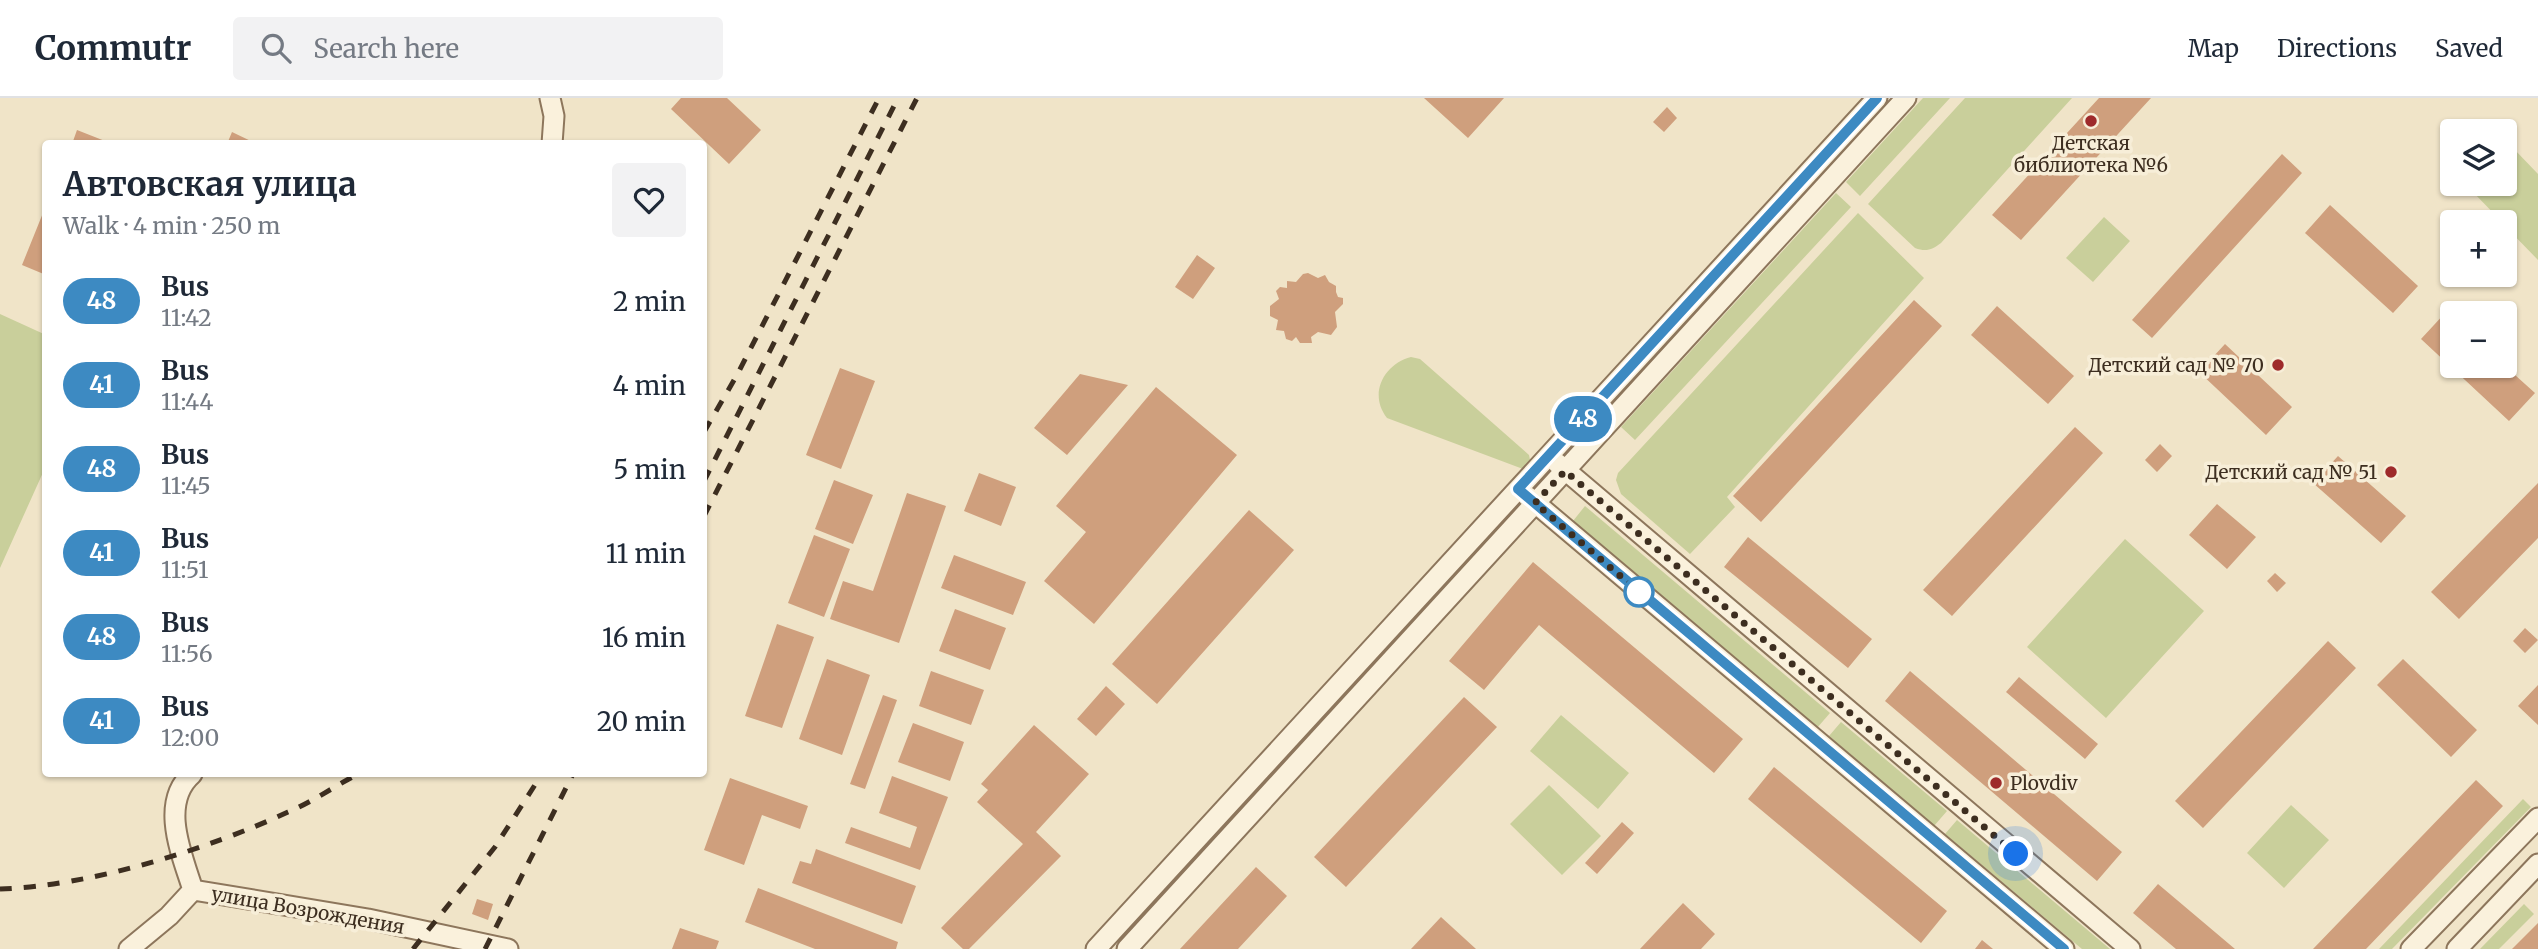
<!DOCTYPE html>
<meta charset="utf-8">
<style>
:root{--surface:#fff;--page:#f2f2f3;--text:#1f2937;--muted:#747a83;--line:#e0e1e3}
body{margin:0;font-family:Merriweather,serif;background:var(--page);color:var(--text);height:100vh;display:flex;flex-direction:column;font-size:26px;white-space:nowrap}
*{box-sizing:border-box;margin:0}
p{font-size:23px;color:var(--muted)}
.icon{flex:none;width:38px;height:38px;fill:none;stroke:currentColor;stroke-width:2;stroke-linecap:round;stroke-linejoin:round}
.map{position:relative;flex:1;overflow:hidden}
.drawer{position:absolute;left:42px;top:42px;width:665px;height:637px;display:flex;flex-direction:column;background:var(--surface);border-radius:7px;box-shadow:0 2px 5px #0004}
.drawer>*{flex:none}
.badge{padding:0 14px;border-radius:23px;font-size:24px;line-height:46px}
.buttons{position:absolute;left:2440px;top:21px;display:grid;gap:14px}
.buttons a{display:grid;place-items:center;width:77px;height:77px;border-radius:7px;background:var(--surface);box-shadow:0 2px 5px #0004;font-size:35px}
.you{position:absolute;width:35px;height:35px;margin:-18px;border:5px solid #fff;border-radius:50%;background:#1a73e8;box-shadow:0 0 0 10px #1a73e833}
.map>.badge{position:absolute;translate:-50% -50%;box-shadow:0 0 0 4px #fff}
.round{display:grid;place-items:center;flex:none;width:74px;height:74px;border-radius:7px;background:var(--page)}
.headline{display:flex;align-items:center;justify-content:space-between;height:119px;padding:0 21px}
h1{font-size:33px;font-weight:700;line-height:52px}
ul{padding:0;list-style:none}
li{display:flex;align-items:center;gap:21px;height:84px;padding:0 21px}
li div{flex:1}
li b{display:block;font-size:26px}
li em{font-style:normal}
li .badge{min-width:77px;font-weight:700;text-align:center}
header{display:flex;align-items:center;gap:42px;box-sizing:border-box;height:98px;padding:0 35px;background:var(--surface);border-bottom:2px solid var(--line)}
header strong{font-size:33px}
nav{display:flex;gap:38px;margin-inline-start:auto;font-size:24px}
.search{width:490px;height:63px;background:var(--page);display:flex;align-items:center;gap:18px;box-sizing:border-box;padding:0 24px;border-radius:7px;color:var(--muted);font-size:26px}
.map>svg:first-child{display:block}
.green{fill:#c9cf9b}
.building{fill:#cf9f7d}
.lines{fill:none;stroke-linecap:round;stroke-linejoin:round}
.minor-casing{stroke:#8d765c;stroke-width:23}
.minor{stroke:#faf1dc;stroke-width:19}
.rail{stroke:#3d2e20;stroke-width:5;stroke-dasharray:12 12;stroke-linecap:butt}
.line-casing{stroke:#fff;stroke-width:16}
.line{stroke:#3d8ac2;stroke-width:10}
.walk{stroke:#3d2e20;stroke-width:7;stroke-dasharray:0 12.6}
.poi-dot{fill:#9e2a2b;stroke:#f7eed8;stroke-width:2.5}
.stop-dot{fill:#fff;stroke:#3d8ac2;stroke-width:3.5}
.labels{text-anchor:middle;stroke-width:7;stroke-linejoin:round;paint-order:stroke}
.poi-label{font-size:19px;fill:#3d2e20;stroke:#f7eed8;text-anchor:end}
.street-label{font-size:19px;fill:#3d2e20;stroke:#f7eed8}
</style>
<header>
<strong>Commutr</strong>
<div class="search"><svg class="icon" aria-label="search" viewBox="0 0 24 24"><circle cx="10" cy="10" r="6"/><path d="M15 15l6 6"/></svg>Search here</div>
<nav><a>Map</a><a>Directions</a><a>Saved</a></nav>
</header>
<div class="map">
<svg width="2538" height="851" viewBox="0 0 2538 851">
<rect width="100%" height="100%" fill="#f0e4c8"/>
<path class="green" d="M1923,0h27l-90,98 -14,-14z
M1965,0h107l-131,145c-9,7 -15,9 -26,5l-47,-44z
M2514,51l24,25v86l-34,-35v-3h-2l-31,-32 7,-6h26v-26z
M1836,95l15,14 -216,233 -14,-13z
M1858,115l66,65 -197,219 8,10 -45,47 -69,-60 -5,-14 2,-7z
M2104,119l26,24 -37,41 -27,-24z
M0,216l46,21 -1,133 -45,100z
M1411,259l9,2 109,96 2,10 -3,3 -5,1 -136,-51c-19,-24 -3,-54 24,-61z
M1585,408l245,207 -13,15 -244,-207z
M2125,441l79,72 -98,107 -79,-71z
M1561,617l68,58 -31,36 -68,-58z
M1841,624l106,89 -13,15 -105,-90z
M1549,687l52,51 -39,39 -52,-51z
M2523,701l8,8 -139,142h-13z
M2291,707l38,35 -45,48 -37,-35z
M1957,722l153,129h-28l-137,-115z
M2524,806l10,10 -35,35h-19z"/>
<path class="building" d="M681,0h46l34,32 -32,34 -58,-55z
M1424,0h80l-36,40z
M2099,0h52l-130,142 -29,-25z
M1667,9l10,11 -13,14 -11,-10z
M77,32l33,13v1h-38z
M232,34l25,12h-30z
M2282,56l20,19 -150,165 -20,-18z
M2330,107l88,81 -25,27 -88,-80z
M45,110h1v67l-24,-10z
M1197,157l18,13 -22,31 -18,-12z
M1308,175l10,5 7,-3 4,7 7,4v6l2,5 5,1v6l-8,8 2,15 -6,8 -13,-3 -7,5 1,6h-12l-4,-6 -4,4 -6,-2 -2,-8 -8,-1 2,-10 -8,-4v-10l9,-7 -3,-8 4,-4 7,1v-7l9,1 7,-8z
M1914,202l28,26 -181,196 -28,-26z
M1997,208l77,70 -26,28 -77,-69z
M2446,214l6,5v49h53l30,27 -26,28 -88,-82z
M2225,246l67,63 -26,28 -67,-63z
M840,270l35,13 -34,88 -35,-14z
M1080,276l48,11 -61,70 -33,-27z
M1156,289l81,68 -143,169 -50,-43 42,-49 -30,-26z
M2075,329l28,26 -151,163 -29,-26z
M2160,346l12,12 -15,16 -12,-12z
M2338,358l68,60 -25,27 -68,-60z
M979,375l37,14 -15,39 -37,-15z
M834,382l39,15 -20,49 -38,-15z
M2538,385v55l-79,81 -28,-27z
M907,395l39,13 -47,137 -69,-24 13,-38 30,10z
M2217,406l39,33 -29,32 -38,-34z
M1249,412l45,40 -137,154 -45,-40z
M814,437l36,14 -26,68 -36,-14z
M1748,439l124,102 -24,29 -124,-101z
M954,457l72,27 -13,33 -72,-27z
M1533,464l210,177 -29,34 -175,-148 -55,65 -35,-29z
M2275,475l11,10 -9,9 -10,-11z
M955,511l51,19 -16,42 -51,-19z
M777,526l37,13 -32,91 -37,-12z
M2525,530l13,12 -13,13 -12,-12z
M2328,543l28,27 -153,160 -28,-27z
M827,561l43,16 -28,80 -43,-16z
M2403,561l74,71 -26,27 -74,-72z
M931,573l53,19 -13,35 -52,-19z
M1910,573l212,181 -25,29 -212,-180z
M2019,579l79,67 -13,15 -79,-67z
M2538,587v40l-20,-19z
M1106,588l19,18 -29,32 -19,-17z
M883,597l14,5 -32,89 -15,-5z
M1464,599l33,30 -151,160 -32,-30z
M913,625l51,19 -14,39 -52,-19z
M1034,627l55,49 -53,58 25,24 -92,93h-6l-22,-21 82,-84 -46,-42 11,-12 -7,-6z
M1774,669l173,144 -26,32 -173,-144z
M892,678l56,21 -28,73 -75,-27 6,-16 59,21 7,-21 -38,-14z
M730,680l78,28 -8,23 -38,-14 -18,50 -40,-15z
M2476,682l27,26 -137,143h-53z
M1622,724l12,11 -37,41 -12,-11z
M816,751l100,37 -14,38 -110,-41 8,-22 11,3z
M1256,769l31,29 -49,53h-58z
M2158,786l77,65h-59l-43,-36z
M758,790l140,54 -2,7h-81l-70,-27z
M477,801l16,5 -5,16 -16,-6z
M1683,805l32,31 -14,15h-61z
M1441,819l35,32h-65z
M2538,825v26h-26z
M680,830l39,13 -3,8h-44z
M1982,842l11,9h-18z"/>
<g class="lines">
<g class="minor-casing">
<path id="minor" d="M550,0l4,18 -2,28
M1557,365l573,486
M1527,398l537,453
M192,676c-33,29 -10,81 1,116
M193,792l175,29 140,30
M129,851l40,-33 24,-26
M1096,851l781,-851
M1127,851l779,-851
M2411,851l127,-131
M2457,851l81,-85"/>
</g>
<use href="#minor" class="minor"/>
<path class="rail" d="M704,334l33,-57 142,-277
M704,383l194,-383
M704,418l213,-418
M0,791c90,-3 206,-39 288,-77 24,-10 47,-26 70,-38
M413,851l82,-102 47,-73
M485,851l88,-175"/>
</g>
<g class="lines">
<g class="line-casing">
<path id="line" d="M1877,0l-359,391 546,460"/>
</g>
<use href="#line" class="line"/>
<path class="walk" d="M1639,494l-104,-89 30,-32 451,383"/>
</g>
<g class="poi-dot">
<circle cx="2091" cy="23" r="7"/>
<circle cx="2278" cy="267" r="7"/>
<circle cx="2391" cy="374" r="7"/>
<circle cx="1996" cy="685" r="7"/>
</g>
<circle class="stop-dot" cx="1639" cy="494" r="14"/>
<g class="labels">
<g class="poi-label">
<text x="2091" y="52" text-anchor="middle">Детская<tspan x="2091" dy="22">библиотека №6</tspan></text>
<text x="2264" y="274">Детский сад № 70</text>
<text x="2377" y="381">Детский сад № 51</text>
<text x="2010" y="692" text-anchor="start">Plovdiv</text>
</g>
<g class="street-label">
<text transform="translate(308 812) rotate(10)" y="7">улица Возрождения</text>
</g>
</g>
</svg>
<div class="buttons">
<a><svg class="icon" aria-label="layers" viewBox="0 0 24 24"><path d="M12 4l9 5-9 5-9-5zM3 14l9 5 9-5"/></svg></a>
<a>+</a>
<a>−</a>
</div>
<div class="you" style="left:2016px;top:756px"></div>
<b class="badge" style="left:1583px;top:321px;background:#3d8ac2;color:#fff">48</b>
<section class="drawer">
<div class="headline"><div><h1>Автовская улица</h1><p>Walk · 4 min · 250 m</p></div><a class="round"><svg class="icon" aria-label="heart" viewBox="0 0 24 24"><path d="M12 20l-8-8c-3-5 5-10 8-4 3-6 11-1 8 4z"/></svg></a></div>
<ul>
<li><span class="badge" style="background:#3d8ac2;color:#fff">48</span><div><b>Bus</b><p>11:42</p></div><em>2 min</em></li>
<li><span class="badge" style="background:#3d8ac2;color:#fff">41</span><div><b>Bus</b><p>11:44</p></div><em>4 min</em></li>
<li><span class="badge" style="background:#3d8ac2;color:#fff">48</span><div><b>Bus</b><p>11:45</p></div><em>5 min</em></li>
<li><span class="badge" style="background:#3d8ac2;color:#fff">41</span><div><b>Bus</b><p>11:51</p></div><em>11 min</em></li>
<li><span class="badge" style="background:#3d8ac2;color:#fff">48</span><div><b>Bus</b><p>11:56</p></div><em>16 min</em></li>
<li><span class="badge" style="background:#3d8ac2;color:#fff">41</span><div><b>Bus</b><p>12:00</p></div><em>20 min</em></li>
</ul>
</section>
</div>
